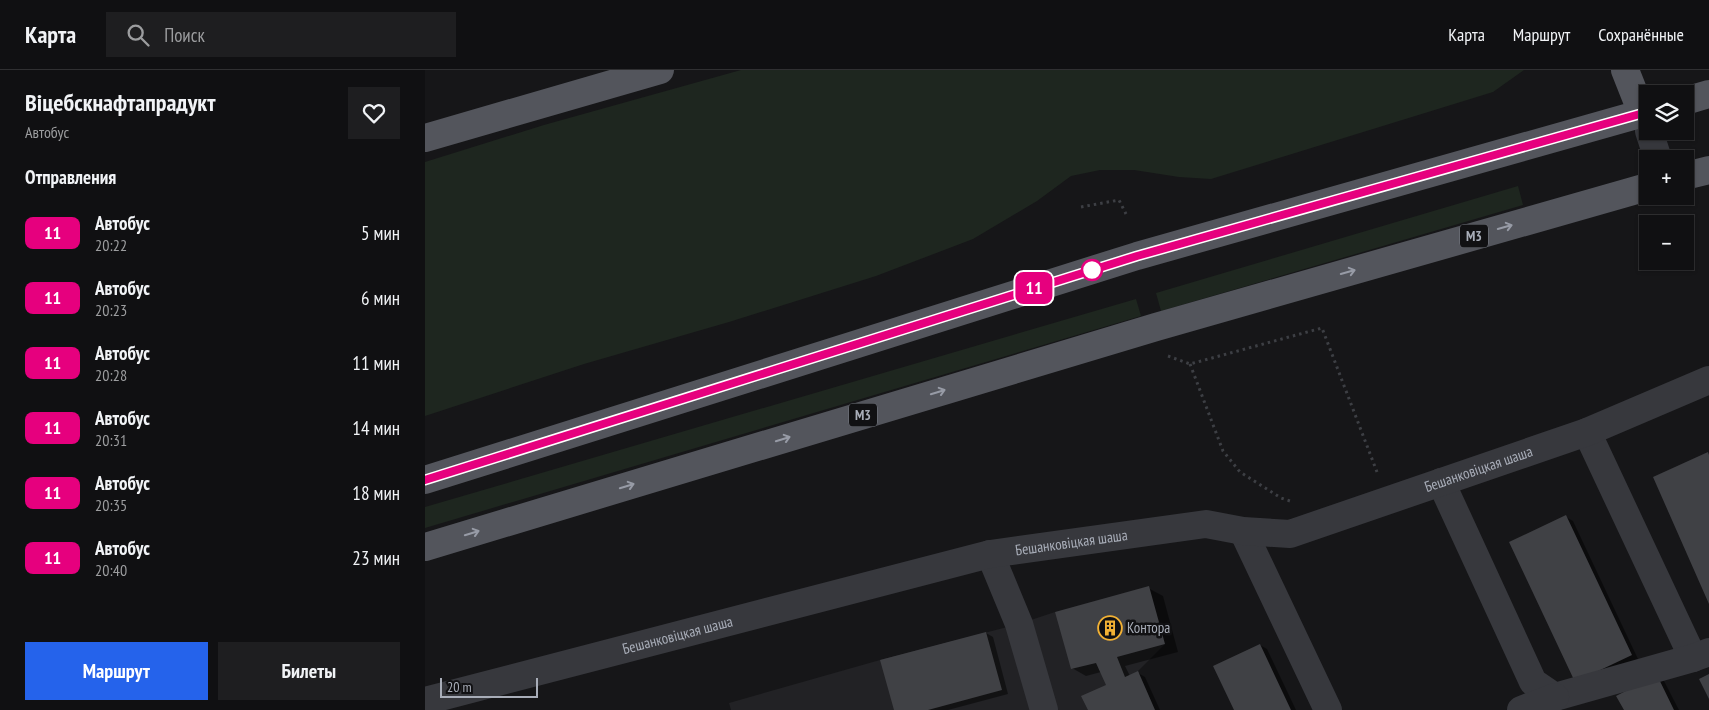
<!DOCTYPE html>
<html lang="ru">
<meta charset="utf-8">
<style>
:root{--surface:#101012;--page:#1e1e20;--text:#f1f3f6;--muted:#9c9d9f;--line:#303032;--accent:#2563eb}
body{margin:0;font-family:"PT Sans Narrow",sans-serif;background:var(--page);color:var(--text);height:100vh;display:flex;flex-direction:column;font-size:19px;white-space:nowrap}
*{box-sizing:border-box;margin:0}
p{font-size:16px;color:var(--muted)}
.icon{flex:none;width:28px;height:28px;fill:none;stroke:currentColor;stroke-width:2;stroke-linecap:round;stroke-linejoin:round}
.map{position:relative;flex:1;overflow:hidden}
.details{display:flex;flex-direction:column;background:var(--surface);width:425px}
.details>*{flex:none}
.badge{padding:0 10px;border-radius:8px;font-size:18px;line-height:32px}
.controls{position:absolute;left:1214px;top:15px;display:grid;gap:10px}
.controls a{display:grid;place-items:center;width:55px;height:55px;border-radius:0px;background:var(--surface);box-shadow:0 1px 4px #0004,0 0 0 1px var(--line);font-size:25px}
.scale{position:absolute;left:15px;bottom:12px;width:98px;box-sizing:border-box;padding-left:5px;border:2px solid #a8adb8;border-top:0;font-size:14px;line-height:18px;white-space:nowrap;color:#a8adb8;-webkit-text-stroke:4px #111113;paint-order:stroke}
.map>.badge{position:absolute;translate:-50% -50%;box-shadow:0 0 0 2px #fff}
h2{padding:0 25px;font-size:19px;line-height:45px}
.round{display:grid;place-items:center;flex:none;width:52px;height:52px;border-radius:0px;background:var(--page)}
.headline{display:flex;align-items:center;justify-content:space-between;height:85px;padding:0 25px}
h1{font-size:24px;font-weight:600;line-height:38px}
.action{display:flex;gap:10px;margin-top:auto;padding:10px 25px}
.action a{flex:1;height:58px;border-radius:0px;background:var(--accent);color:#fff;font-size:20px;font-weight:600;line-height:58px;text-align:center}
.action a+a{background:var(--page);color:var(--text)}
ul{padding:0;list-style:none}
li{display:flex;align-items:center;gap:15px;height:65px;padding:0 25px}
li div{flex:1}
li b{display:block;font-size:19px}
li em{font-style:normal}
li .badge{min-width:55px;font-weight:700;text-align:center}
header{display:flex;align-items:center;gap:30px;box-sizing:border-box;height:70px;padding:0 25px;background:var(--surface);border-bottom:1px solid var(--line)}
header strong{font-size:24px}
nav{display:flex;gap:28px;margin-inline-start:auto;font-size:18px}
.search{width:350px;height:45px;background:var(--page);display:flex;align-items:center;gap:12px;box-sizing:border-box;padding:0 18px;border-radius:0px;color:var(--muted);font-size:19px}
main{display:flex;flex:1;min-height:0}
.map>svg:first-child{display:block}
.built{fill:#222225}
.green{fill:#1e261f}
.shadow{fill:#0007}
.building{fill:#404145}
.lines{fill:none;stroke-linecap:round;stroke-linejoin:round}
.path{stroke:#3d3f44;stroke-width:3;stroke-dasharray:2.5 4;stroke-linecap:butt}
.minor{stroke:#37383d;stroke-width:28}
.major{stroke:#53555c;stroke-width:28}
.oneway{stroke:#979ba6}
.line-casing{stroke:#fff;stroke-width:11}
.line{stroke:#e6007e;stroke-width:8}
.stop-dot{fill:#fff;stroke:#e6007e;stroke-width:2.5}
.labels{text-anchor:middle;stroke-width:5;stroke-linejoin:round;paint-order:stroke}
.shield{fill:#111113;stroke:#7b7e86;stroke-width:1}
.shield-label{font-size:14px;font-weight:bold;fill:#a8adb8}
.street-label{font-size:15px;fill:#a8adb8;stroke:#111113}
.poi-label{font-size:15px;fill:#a8adb8;stroke:#111113;text-anchor:start}
</style>
<header>
<strong>Карта</strong>
<div class="search"><svg class="icon" aria-label="search" viewBox="0 0 24 24"><circle cx="10" cy="10" r="6"/><path d="M15 15l6 6"/></svg>Поиск</div>
<nav><a>Карта</a><a>Маршрут</a><a>Сохранённые</a></nav>
</header>
<main>
<section class="details">
<div class="headline"><div><h1>Віцебскнафтапрадукт</h1><p>Автобус</p></div><a class="round"><svg class="icon" aria-label="heart" viewBox="0 0 24 24"><path d="M12 20l-8-8c-3-5 5-10 8-4 3-6 11-1 8 4z"/></svg></a></div>
<h2>Отправления</h2>
<ul>
<li><span class="badge" style="background:#e6007e;color:#fff">11</span><div><b>Автобус</b><p>20:22</p></div><em>5 мин</em></li>
<li><span class="badge" style="background:#e6007e;color:#fff">11</span><div><b>Автобус</b><p>20:23</p></div><em>6 мин</em></li>
<li><span class="badge" style="background:#e6007e;color:#fff">11</span><div><b>Автобус</b><p>20:28</p></div><em>11 мин</em></li>
<li><span class="badge" style="background:#e6007e;color:#fff">11</span><div><b>Автобус</b><p>20:31</p></div><em>14 мин</em></li>
<li><span class="badge" style="background:#e6007e;color:#fff">11</span><div><b>Автобус</b><p>20:35</p></div><em>18 мин</em></li>
<li><span class="badge" style="background:#e6007e;color:#fff">11</span><div><b>Автобус</b><p>20:40</p></div><em>23 мин</em></li>
</ul>
<div class="action"><a>Маршрут</a><a>Билеты</a></div>
</section>
<div class="map">
<svg width="1284" height="640" viewBox="0 0 1284 640">
<rect width="100%" height="100%" fill="#161618"/>
<path class="built" d="M630,542l110,32 -27,27 17,39h-424l-2,-7 151,-43 139,-36z"/>
<path class="green" d="M316,0h783l-31,22 -282,87 -32,-2 -45,-7h-34l-29,6 -34,25 -64,38 -97,37 -147,46 -145,42 -159,52v-254l119,-37z
M1093,116l5,19 -362,106 -5,-18z
M711,229l5,17 -716,212v-21z"/>
<path class="shadow" d="M1141,447l7,4 65,138 -55,26z
M723,518l15,8 15,56 -53,14 5,10 8,-3 7,4 15,33h-71l18,-24 -6,-14 -15,4 -14,-8z
M561,563l7,4 15,57 -60,16h-53z
M835,575l7,4 29,61h-61z
M1232,606l7,5 15,29h-54z"/>
<path class="building" d="M1283,382l1,3v149l-56,-127z
M1141,445l66,140 -57,27 -66,-140z
M724,516l16,58 -48,13 8,20 13,-6 17,39h-67l-7,-14 25,-11 -10,-22 -25,6 -16,-57z
M561,562l16,58 -74,20h-34l-14,-50z
M835,574l15,32 16,34h-57l-21,-44z
M1284,604v25l-10,-20z
M1232,605l17,35h-50l-8,-14z"/>
<g class="lines">
<path class="path" d="M656,137l38,-7 7,14
M743,286l22,8 132,-36 55,144
M765,294l33,87 17,21 41,26 9,3"/>
<g class="minor">
<path d="M1224,61l9,28"/>
<path d="M1162,362l106,226"/>
<path d="M1016,412l92,200 22,15 138,-39 16,-6"/>
<path d="M818,461l85,179"/>
<path d="M565,484l29,70 25,86"/>
<path id="s1" d="M0,631l565,-147 216,-30 37,7 47,3 297,-102 122,-52"/>
<path d="M1096,640l34,-13"/>
</g>
<path class="major" d="M1200,0l17,43
M1260,31l24,-7
M0,68l235,-68
M1260,106l24,-6
M0,410l712,-224 510,-144
M0,477l731,-220 491,-140"/>
</g>
<defs><path id="oneway-shaft" d="M-6 0H5M1.5-3L5.5 0L1.5 3" fill="none" stroke-width="1.6" stroke-linecap="round" stroke-linejoin="round" transform="scale(1.25)"/></defs>
<g class="oneway">
<use href="#oneway-shaft" transform="translate(1080 157) rotate(-16)"/>
<use href="#oneway-shaft" transform="translate(923 202) rotate(-16)"/>
<use href="#oneway-shaft" transform="translate(513 322) rotate(-17)"/>
<use href="#oneway-shaft" transform="translate(358 369) rotate(-17)"/>
<use href="#oneway-shaft" transform="translate(202 416) rotate(-17)"/>
<use href="#oneway-shaft" transform="translate(47 463) rotate(-17)"/>
</g>
<g class="lines">
<g class="line-casing">
<path id="line" d="M0,410l712,-224 510,-144"/>
</g>
<use href="#line" class="line"/>
</g>
<defs>
<g id="building-ring" transform="scale(1.25)"><circle r="9.5" fill="#111113" stroke="#f2b134" stroke-width="1.5"/><path d="M-4-6H4V6H1V3H-1V6H-4ZM-2.5-4.3h1.7v1.8h-1.7ZM.8-4.3h1.7v1.8H.8ZM-2.5-1h1.7V.8h-1.7ZM.8-1h1.7V.8H.8Z" fill="#f2b134"/></g>
</defs>
<g fill-rule="evenodd">
<use href="#building-ring" x="685" y="558"/>
</g>
<circle class="stop-dot" cx="667" cy="200" r="10"/>
<g class="labels">
<g class="shield">
<rect x="1035" y="154.5" width="28" height="23" rx="4"/>
<rect x="424" y="333.5" width="28" height="23" rx="4"/>
</g>
<g class="shield-label">
<text x="1049" y="171">М3</text>
<text x="438" y="350">М3</text>
</g>
<g class="street-label">
<text dy="5" stroke="none"><textPath href="#s1" startOffset="1086">Бешанковіцкая шаша</textPath></text>
<text dy="5" stroke="none"><textPath href="#s1" startOffset="666">Бешанковіцкая шаша</textPath></text>
<text dy="5" stroke="none"><textPath href="#s1" startOffset="261">Бешанковіцкая шаша</textPath></text>
</g>
<g class="poi-label">
<text x="702" y="563">Контора</text>
</g>
</g>
</svg>
<div class="controls">
<a><svg class="icon" aria-label="layers" viewBox="0 0 24 24"><path d="M12 4l9 5-9 5-9-5zM3 14l9 5 9-5"/></svg></a>
<a>+</a>
<a>−</a>
</div>
<div class="scale">20 m</div>
<b class="badge" style="left:609px;top:218px;background:#e6007e;color:#fff">11</b>
</div>
</main>
